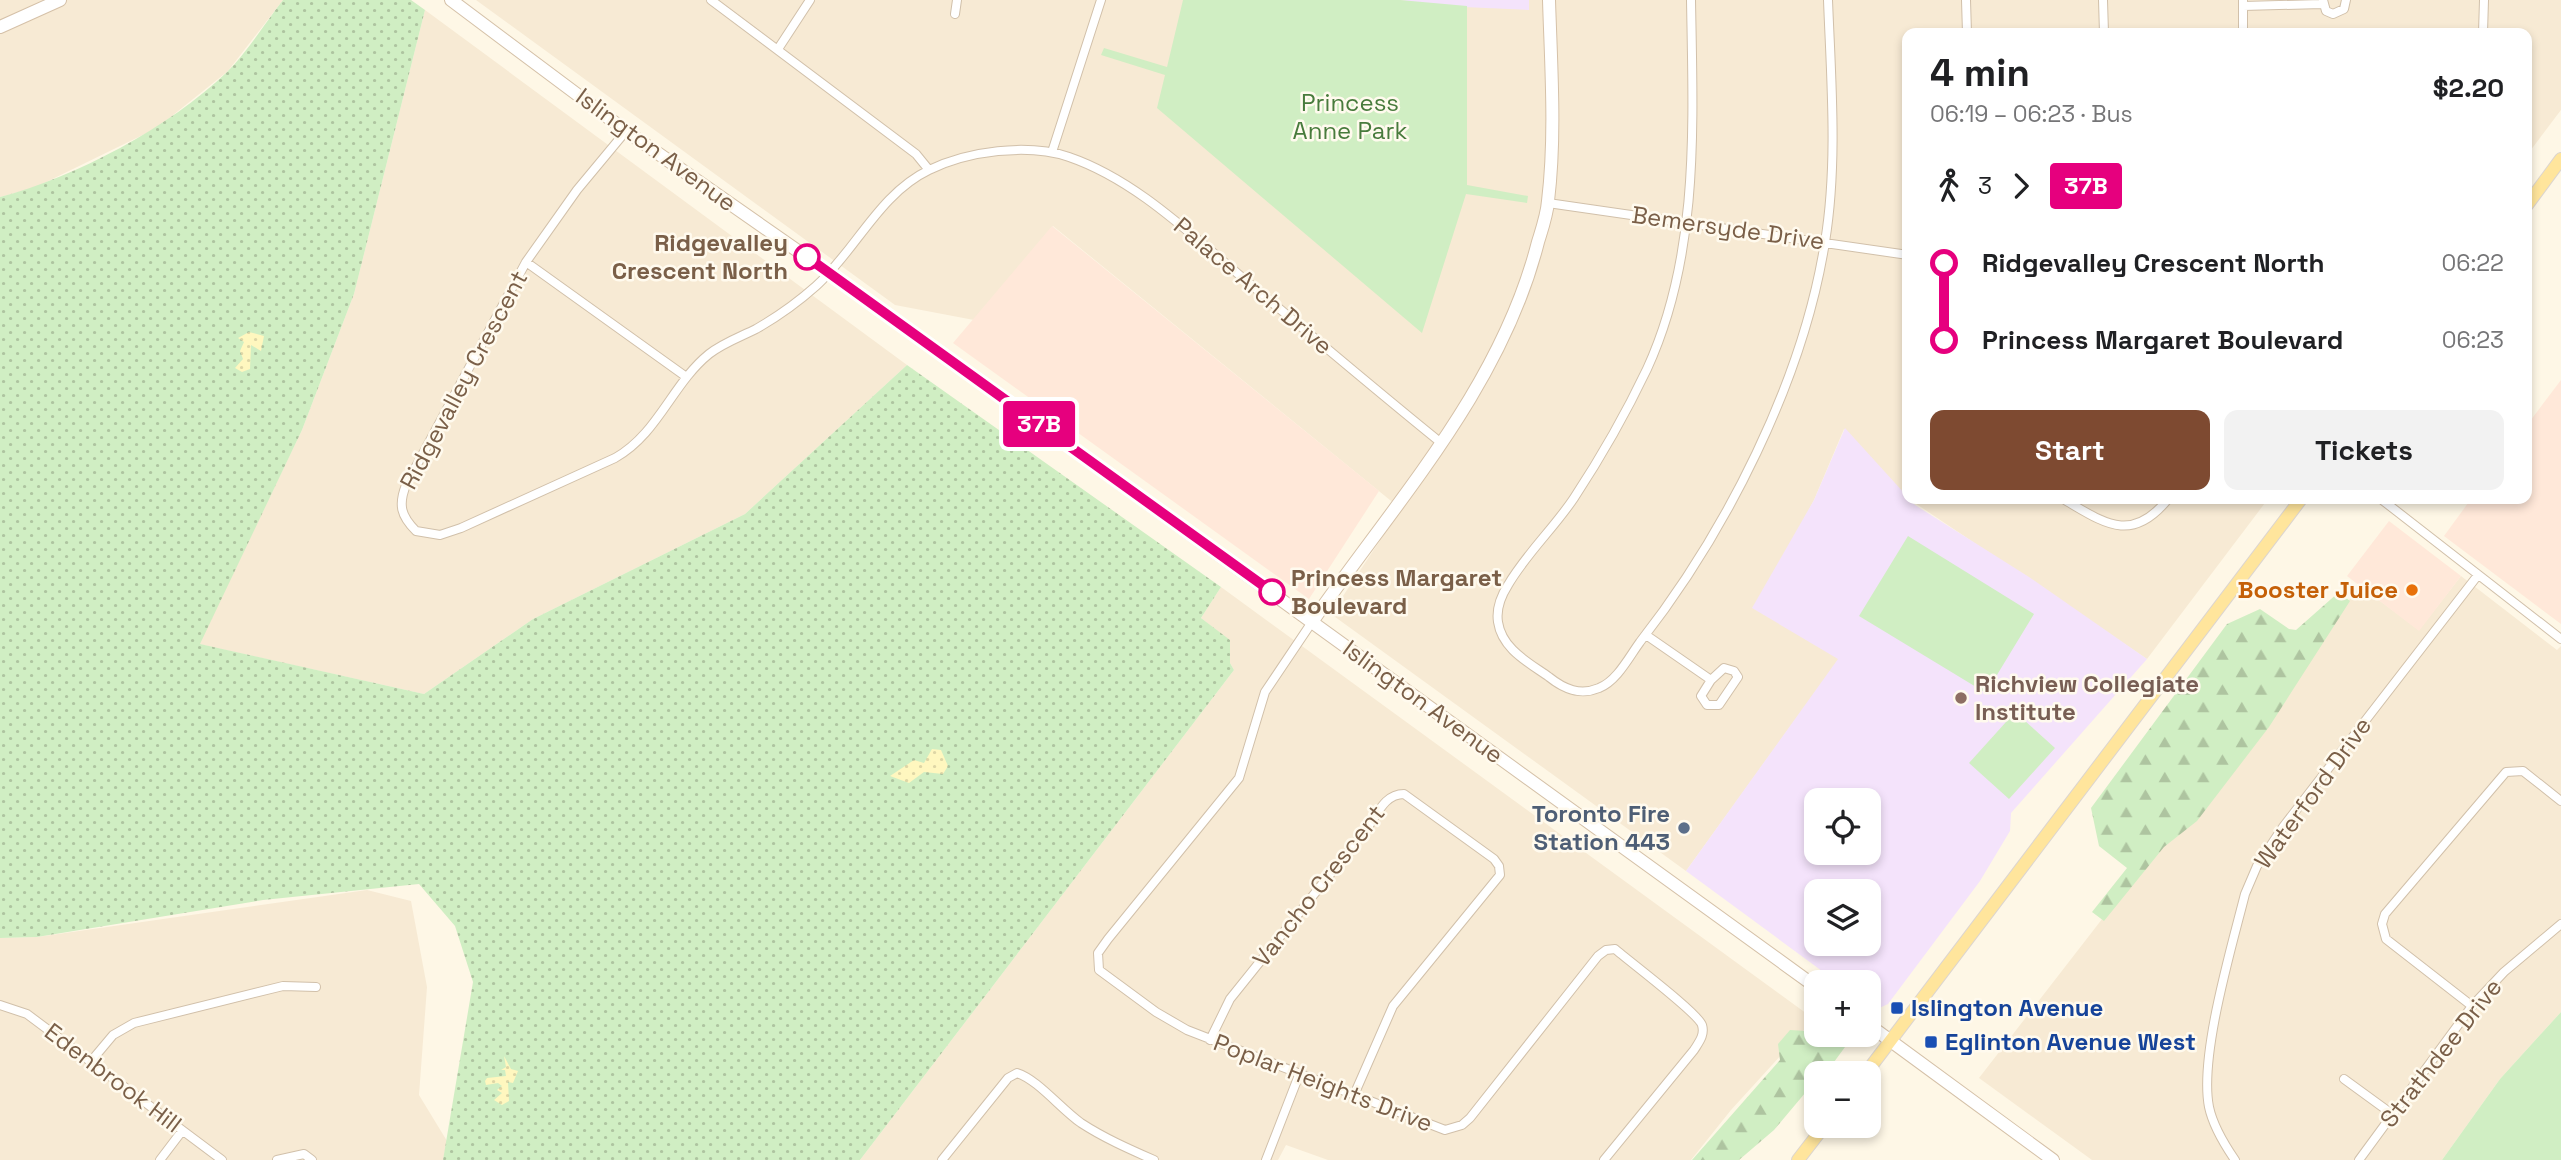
<!DOCTYPE html>
<meta charset="utf-8">
<style>
:root{--surface:#fff;--page:#f2f2f2;--text:#202124;--muted:#757577;--accent:#7e4a31}
body{margin:0;font-family:"Space Grotesk",sans-serif;background:var(--page);color:var(--text);height:100vh;display:flex;flex-direction:column;font-size:26px;white-space:nowrap}
*{box-sizing:border-box;margin:0}
p{font-size:23px;color:var(--muted)}
.icon{flex:none;width:38px;height:38px;fill:none;stroke:currentColor;stroke-width:2;stroke-linecap:round;stroke-linejoin:round}
.map{position:relative;flex:1;overflow:hidden}
.drawer{position:absolute;left:1902px;top:28px;width:630px;height:476px;display:flex;flex-direction:column;background:var(--surface);border-radius:14px;box-shadow:0 4px 10px #0003}
.drawer>*{flex:none}
.badge{padding:0 14px;border-radius:5px;font-size:24px;line-height:46px}
.tools{position:absolute;left:1804px;top:788px;display:grid;gap:14px}
.tools a{display:grid;place-items:center;width:77px;height:77px;border-radius:14px;background:var(--surface);box-shadow:0 4px 10px #0003;font-size:35px}
.map>.badge{position:absolute;translate:-50% -50%;box-shadow:0 0 0 4px #fff}
.legs{display:flex;align-items:center;gap:10px;height:77px;padding:0 28px;font-size:23px}
.legs p{margin-inline-start:auto}
.head{display:flex;align-items:center;justify-content:space-between;height:119px;padding:0 28px}
h1{font-size:38px;font-weight:700;line-height:52px}
.action{display:flex;gap:14px;margin-top:auto;padding:14px 28px}
.action a{flex:1;height:80px;border-radius:14px;background:var(--accent);color:#fff;font-size:28px;font-weight:700;line-height:80px;text-align:center}
.action a+a{background:var(--page);color:var(--text)}
ul{padding:0 28px;list-style:none}
li{display:flex;align-items:center;gap:24px;height:77px;font-size:26px}
li i{display:grid;place-items:center;width:10px;height:100%;margin:0 9px;background:currentColor}
li i::after{content:'';width:18px;height:18px;margin:-9px;border:5px solid;border-radius:50%;background:var(--surface)}
li p{margin-inline-start:auto}
li:first-child i{background:linear-gradient(#0000 50%,currentColor 0)}
li:last-child i{background:linear-gradient(currentColor 50%,#0000 0)}
.map>svg:first-child{display:block}
.residential{fill:#f7ead4}
.commercial{fill:#ffe8d9}
.education{fill:#f4e3fb;fill-rule:evenodd}
.grass{fill:url(#grass-dots)}
.forest{fill:url(#forest-firs)}
.sand{fill:url(#sand-dots)}
.park{fill:#d0eec3}
.lines{fill:none;stroke-linecap:round;stroke-linejoin:round}
.street-casing{stroke:#d1c0aa;stroke-width:10}
.secondary-casing{stroke:#d5c1a8;stroke-width:14}
.primary-casing{stroke:#dcd5cf;stroke-width:14}
.street{stroke:#fff;stroke-width:8}
.secondary{stroke:#fff;stroke-width:12}
.primary{stroke:#ffe59c;stroke-width:12}
.line-1-casing{stroke:#fff;stroke-width:16}
.line-1{stroke:#e6007e;stroke-width:10}
.stop-1-dot{fill:#fff;stroke:#e6007e;stroke-width:3.5}
.food-dot{fill:#e8710a;stroke:#fffaee;stroke-width:2.5}
.education-dot{fill:#8d6e63;stroke:#fffaee;stroke-width:2.5}
.service-dot{fill:#5c6f8a;stroke:#fffaee;stroke-width:2.5}
.transit-dot{fill:#1a4fb4;stroke:#fffaee;stroke-width:2.5}
.labels{text-anchor:middle;stroke-width:5;stroke-linejoin:round;paint-order:stroke}
.park-label{font-size:24px;fill:#487b3c;stroke:#fffaee}
.street-label{font-size:24px;fill:#7a5f48;stroke:#fffaee}
.stop-label{font-size:24px;font-weight:bold;fill:#7a5f48;stroke:#fffaee;text-anchor:end}
.food-label{font-size:24px;font-weight:bold;fill:#c56008;stroke:#fffaee;text-anchor:end}
.education-label{font-size:24px;font-weight:bold;fill:#785e54;stroke:#fffaee;text-anchor:start}
.service-label{font-size:24px;font-weight:bold;fill:#4e5e75;stroke:#fffaee;text-anchor:end}
.transit-label{font-size:24px;font-weight:bold;fill:#164399;stroke:#fffaee;text-anchor:start}
</style>
<div class="map">
<svg width="2561" height="1160" viewBox="0 0 2561 1160">
<defs>
<pattern id="grass-dots" width="8" height="8" patternUnits="userSpaceOnUse" patternTransform="scale(1.75)"><rect width="8" height="8" fill="#d0eec3"/><path d="M2 2h.1M6 6h.1" fill="none" stroke="#aec4a0" stroke-width="1.8" stroke-linecap="round"/></pattern>
<pattern id="forest-firs" width="22" height="20" patternUnits="userSpaceOnUse" patternTransform="scale(1.75)"><rect width="22" height="20" fill="#d0eec3"/><path d="M5 1l3.5 6h-7zM16 11l3.5 6h-7z" fill="#aec4a0"/></pattern>
<pattern id="sand-dots" width="8" height="8" patternUnits="userSpaceOnUse" patternTransform="scale(1.75)"><rect width="8" height="8" fill="#fff7bf"/><path d="M2 2h.1M6 6h.1" fill="none" stroke="#ded6a6" stroke-width="1.8" stroke-linecap="round"/></pattern>
</defs>
<rect width="100%" height="100%" fill="#fef7e6"/>
<path class="residential" d="M0,0h283l-55,71 -71,57 -123,60 -34,9z
M476,0h2085v110l-34,45v-122h-619l-1,464 -63,-68 -30,71 -27,51 52,108 -153,212 -355,-257 70,-105 -348,-283 -79,94 -79,-15z
M425,10l482,355 -162,149 -212,105 -109,75 -225,-50 103,-214 52,-136z
M1909,499h359l-121,160z
M2461,576l96,74 4,-4v366l-61,67 -58,81h-350l-113,-82 381,-492 59,44z
M1221,587l593,432 -83,91 -40,50h-363l-42,-15 -8,15h-418l374,-490 -4,-7 -1,-23 -28,-22z
M367,890l44,11 16,86 -8,108 28,46 -4,19h-443v-222l37,-1z"/>
<path class="commercial" d="M1052,226l327,265 -70,108 -356,-256z
M2561,380v244l-117,-88 27,-37h56v-74z
M2389,521l72,55 -42,55 -72,-55z"/>
<path class="education" d="M1400,0h129v10l-88,-4z
M1845,428l70,77 114,72 118,82 -136,154 -1,18 -30,50 -92,123 -13,6 -6,-5v-23h-32l-151,-111 152,-212 -86,-51 62,-108zM1816,800h53v52h-53zM1816,891h53v52h-53z"/>
<path class="grass" d="M283,0h128l14,10 -71,284 -52,136 -102,214 224,50 109,-75 212,-105 162,-149 314,222 -20,31 29,22v23l4,7 -374,490h-417l30,-178 -18,-56 -36,-42 -156,16 -226,37 -37,1v-741c76,-20 170,-70 227,-125 21,-21 38,-49 56,-72z"/>
<path class="forest" d="M2339,592l11,9 -81,126 -72,94 -33,26 -60,74 -12,-9 35,-44 -28,-22 -8,-38 136,-184 33,-15 29,20 7,1z
M1816,1027v7h22l7,13 -19,26h-10v7l-42,50 -35,30h-47l88,-100 -2,-16 12,-14 17,1z"/>
<path class="sand" d="M249,332l15,4 -3,15 -10,-6 -1,24 -8,3 -7,-4 8,-9 -3,-8 4,-9 -6,-4z
M932,749l9,1 7,16 -5,8 -19,-2 -15,11 -19,-7 24,-16 10,3z
M504,1056l7,13 7,2 -5,12 -5,-1 1,19 -7,4 -8,-5 8,-7 -5,-3 5,-4 -4,-3 -12,2 -1,-4 2,-3 19,-2 -1,-6h-4l5,-3z"/>
<path class="park" d="M1183,0h217l67,6v179l61,11 -1,7 -61,-9 -44,139 -265,-225 8,-33 -64,-20 3,-7 63,19z
M1908,536l126,78 -48,79 -127,-77z
M2015,712l40,36 -46,51 -40,-36z
M2561,1012v148h-119l58,-81z"/>
<g class="lines">
<g class="street-casing">
<path id="street" d="M711,0l205,154 13,16
M1691,0c2,123 9,254 -44,369 -21,44 -46,88 -73,129 -20,30 -48,56 -66,87 -7,11 -12,24 -10,37 4,27 30,40 51,55 15,12 31,19 50,11 18,-7 30,-31 41,-46 86,-110 163,-261 185,-400 13,-79 6,-163 3,-242
M1966,0l1,33
M2103,0l1,33
M2243,0v33
M2323,0l3,11 7,3 11,-5 2,-9
M2243,6l79,-2
M955,14l2,-14
M2483,33l1,-33
M778,49l32,-49
M626,131l-49,59 -51,72 -120,223c-8,20 -5,31 10,46l24,4 21,-7 154,-70c43,-24 57,-74 94,-104 14,-11 31,-17 47,-25 21,-12 41,-26 60,-43 40,-36 63,-92 113,-116 39,-19 98,-27 140,-13 64,22 117,73 168,116 68,57 135,114 203,169
M1052,152l49,-152
M1548,203l360,52
M526,262l159,114
M2063,499c40,23 68,46 105,0
M2381,499l180,140
M1312,622l-47,70 -26,86 -131,161 -10,14 1,17 57,42 31,18 258,100 17,-5 8,-7 128,-162 8,-6 9,-1c15,13 83,64 87,76 3,10 -3,17 -8,25l-90,110
M1646,635l65,45 -10,16 6,9h12l19,-28 -4,-6 -10,-3 -13,12
M0,1005l27,9 195,146
M2472,1006l-86,-67 -4,-15 3,-10 121,-142 17,-1 38,30
M1210,1040l20,-41 138,-172c10,-14 17,-33 36,-33l90,65 5,7 1,9 -107,131 -39,89
M92,1060l21,-25 21,-12 149,-37 33,1
M2344,1079l48,35
M160,1160l22,-29
M277,1160l27,-6 8,6
M942,1160l66,-82 9,-5c20,6 44,36 64,50 23,15 48,26 73,37
M1266,1160l33,-85
M2235,1160c-11,-16 -22,-34 -26,-53 -10,-51 23,-161 36,-213l12,-28 26,-39 195,-252
M2359,1160l113,-154 32,-34 57,-48"/>
</g>
<g class="secondary-casing">
<path id="secondary" d="M451,0l175,131 212,148 978,708
M0,27l60,-27
M1312,622c84,-121 189,-234 226,-380 4,-13 9,-27 10,-41 8,-66 3,-135 1,-201
M1869,1025l184,135"/>
</g>
<g class="primary-casing">
<path id="primary" d="M2527,205l34,-46
M1866,1073l435,-574
M1798,1160l27,-35"/>
</g>
<use href="#street" class="street"/>
<use href="#secondary" class="secondary"/>
<use href="#primary" class="primary"/>
</g>
<g class="lines">
<g class="line-1-casing">
<path id="line-1" d="M807,257l465,335"/>
</g>
<use href="#line-1" class="line-1"/>
</g>
<g class="stop-1-dot">
<circle cx="807" cy="257" r="12"/>
<circle cx="1272" cy="592" r="12"/>
</g>
<circle class="food-dot" cx="2412" cy="590" r="7"/>
<circle class="education-dot" cx="1961" cy="698" r="7"/>
<circle class="service-dot" cx="1684" cy="828" r="7"/>
<g class="transit-dot">
<rect x="1890" y="1001" width="14" height="14" rx="3.5"/>
<rect x="1924" y="1035" width="14" height="14" rx="3.5"/>
</g>
<g class="labels">
<g class="park-label">
<text x="1350" y="111">Princess<tspan x="1350" dy="28">Anne Park</tspan></text>
</g>
<g class="street-label">
<text transform="translate(656 150) rotate(36)" y="8">Islington Avenue</text>
<text transform="translate(1728 228) rotate(8)" y="8">Bemersyde Drive</text>
<text transform="translate(1253 286) rotate(40)" y="8">Palace Arch Drive</text>
<text transform="translate(464 380) rotate(-62)" y="8">Ridgevalley Crescent</text>
<text transform="translate(1423 702) rotate(36)" y="8">Islington Avenue</text>
<text transform="translate(2313 793) rotate(-54)" y="8">Waterford Drive</text>
<text transform="translate(1319 886) rotate(-52)" y="8">Vancho Crescent</text>
<text transform="translate(2441 1053) rotate(-52)" y="8">Strathdee Drive</text>
<text transform="translate(113 1078) rotate(37)" y="8">Edenbrook Hill</text>
<text transform="translate(1323 1083) rotate(21)" y="8">Poplar Heights Drive</text>
</g>
<g class="stop-label">
<text x="788" y="251">Ridgevalley<tspan x="788" dy="28">Crescent North</tspan></text>
<text x="1291" y="586" text-anchor="start">Princess Margaret<tspan x="1291" dy="28">Boulevard</tspan></text>
</g>
<g class="food-label">
<text x="2398" y="598">Booster Juice</text>
</g>
<g class="education-label">
<text x="1975" y="692">Richview Collegiate<tspan x="1975" dy="28">Institute</tspan></text>
</g>
<g class="service-label">
<text x="1670" y="822">Toronto Fire<tspan x="1670" dy="28">Station 443</tspan></text>
</g>
<g class="transit-label">
<text x="1911" y="1016">Islington Avenue</text>
<text x="1945" y="1050">Eglinton Avenue West</text>
</g>
</g>
</svg>
<div class="tools">
<a><svg class="icon" aria-label="locate" viewBox="0 0 24 24"><circle cx="12" cy="12" r="6"/><path d="M12 2v4M12 18v4M2 12h4M18 12h4"/></svg></a>
<a><svg class="icon" aria-label="layers" viewBox="0 0 24 24"><path d="M12 4l9 5-9 5-9-5zM3 14l9 5 9-5"/></svg></a>
<a>+</a>
<a>−</a>
</div>
<b class="badge" style="left:1039px;top:424px;background:#e6007e;color:#fff">37B</b>
<section class="drawer">
<div class="head"><div><h1>4 min</h1><p>06:19 – 06:23 · Bus</p></div><b>$2.20</b></div>
<div class="legs"><svg class="icon" aria-label="walk" viewBox="0 0 24 24"><circle cx="13" cy="4" r="2"/><path d="M13 8l-2 6 4 7M11 14l-3 7M7 12l3-4h3l4 4"/></svg>3<svg class="icon" aria-label="forward" viewBox="0 0 24 24"><path d="M9 5l7 7-7 7"/></svg><b class="badge" style="background:#e6007e;color:#fff">37B</b></div>
<ul>
<li><i style="color:#e6007e"></i><b>Ridgevalley Crescent North</b><p>06:22</p></li>
<li><i style="color:#e6007e"></i><b>Princess Margaret Boulevard</b><p>06:23</p></li>
</ul>
<div class="action"><a>Start</a><a>Tickets</a></div>
</section>
</div>
